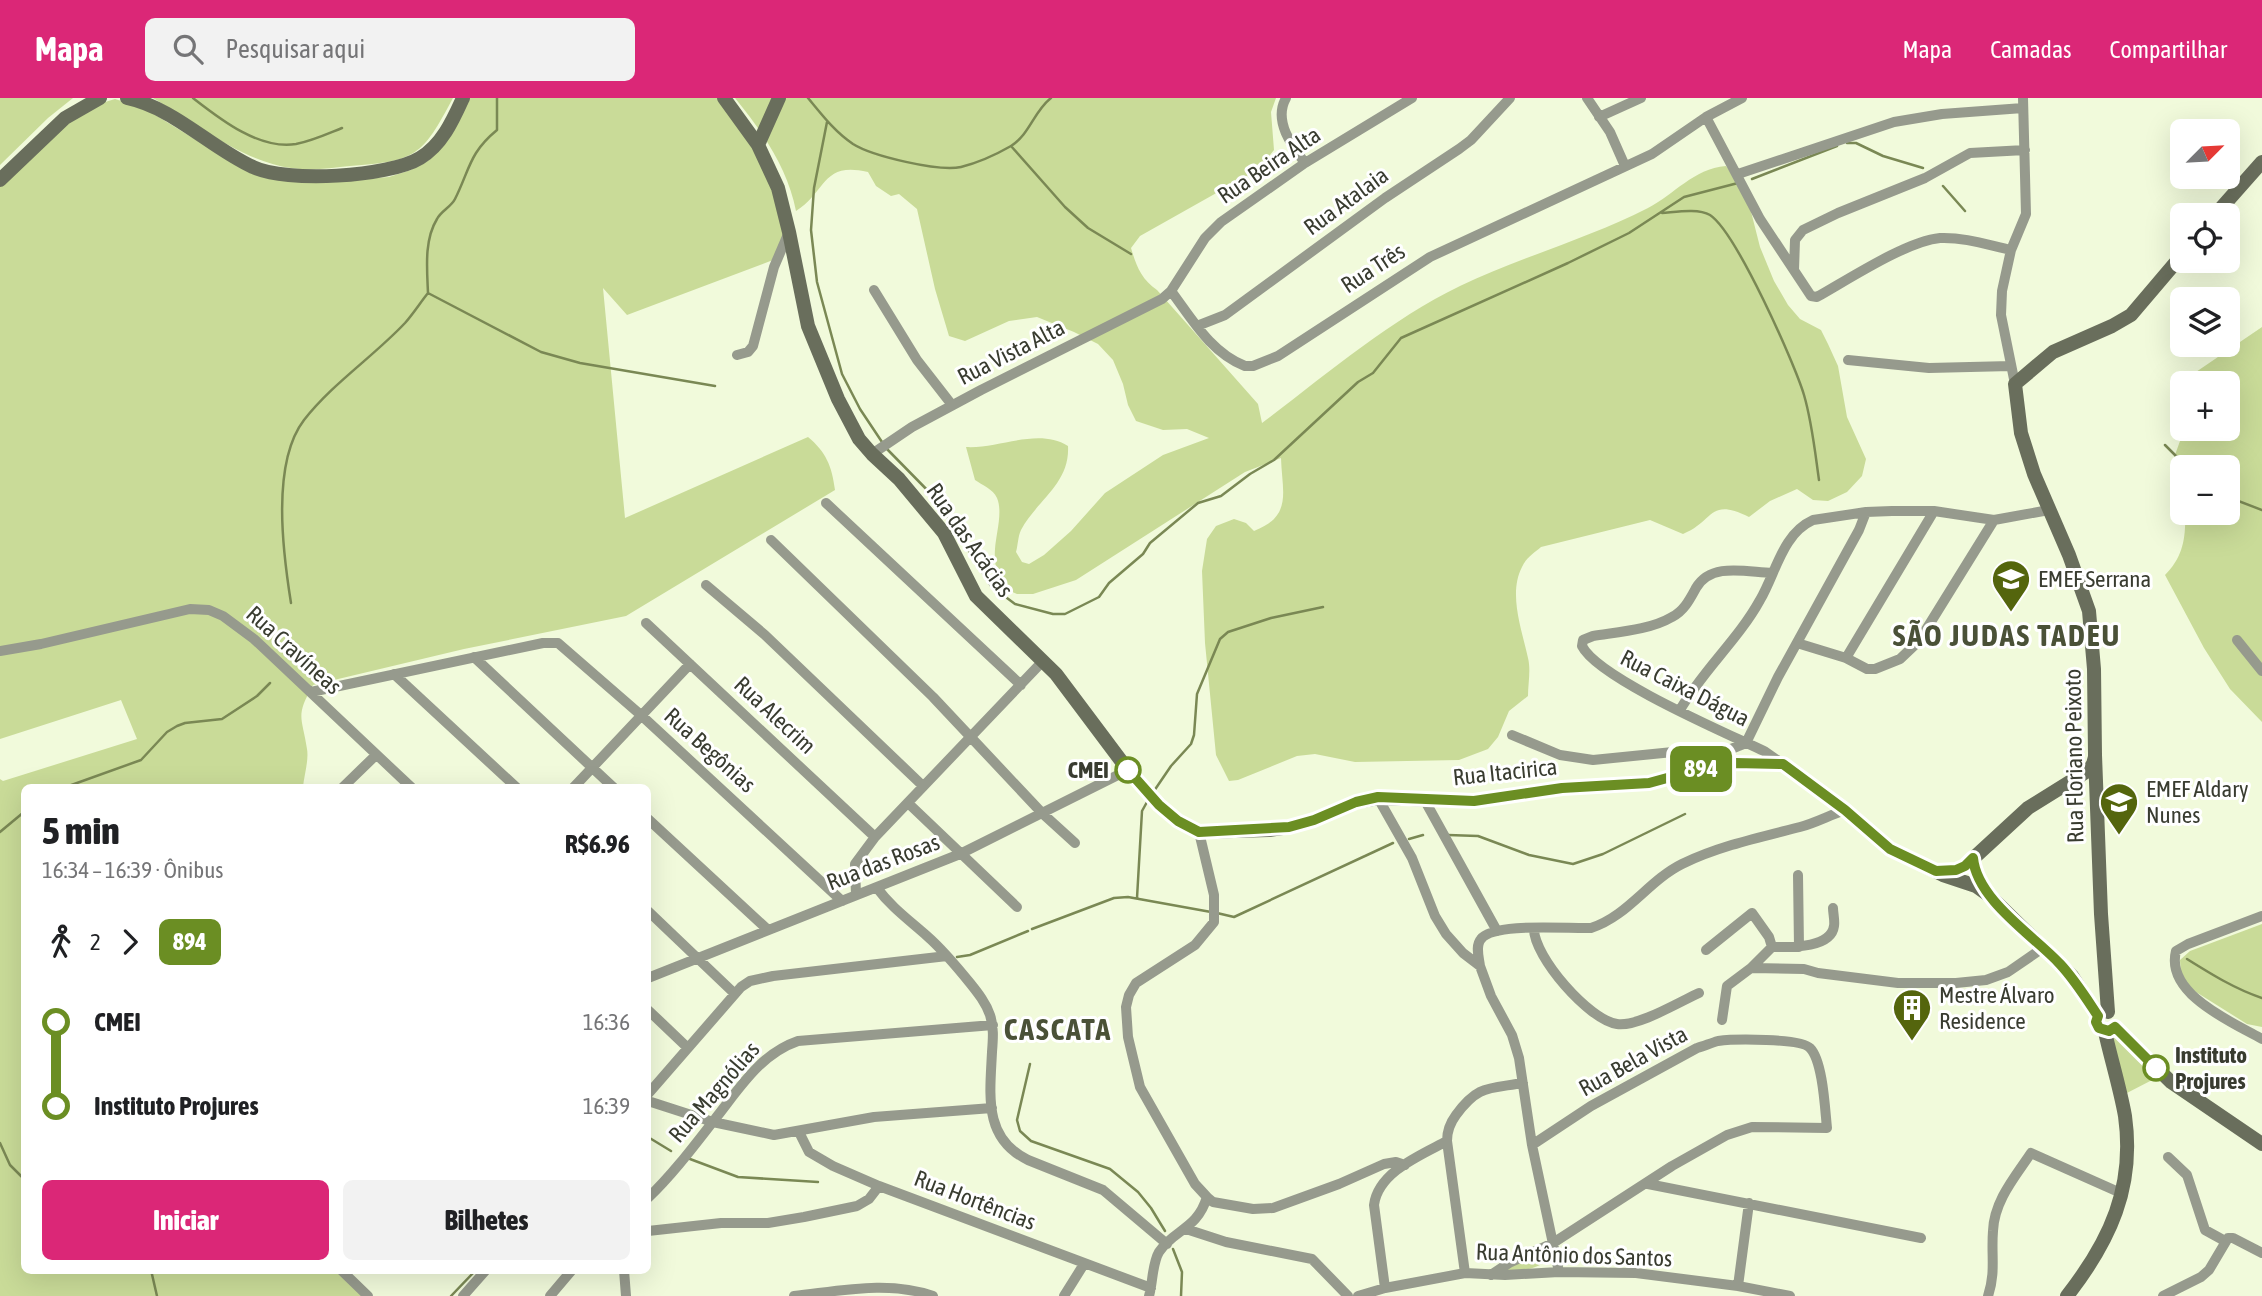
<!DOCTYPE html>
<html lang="pt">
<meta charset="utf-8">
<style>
:root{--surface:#fff;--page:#f2f2f2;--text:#202124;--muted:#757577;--accent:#db2777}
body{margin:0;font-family:"Asap Condensed",sans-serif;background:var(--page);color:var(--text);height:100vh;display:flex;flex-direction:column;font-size:26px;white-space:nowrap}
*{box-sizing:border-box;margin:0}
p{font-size:23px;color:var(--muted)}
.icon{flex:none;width:38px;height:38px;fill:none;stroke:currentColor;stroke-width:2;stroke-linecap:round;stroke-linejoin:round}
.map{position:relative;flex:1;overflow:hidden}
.side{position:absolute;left:21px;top:686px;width:630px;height:490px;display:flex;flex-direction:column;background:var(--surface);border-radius:10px;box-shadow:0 7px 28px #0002}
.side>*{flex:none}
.badge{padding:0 14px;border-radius:10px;font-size:24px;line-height:46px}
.needle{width:46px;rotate:66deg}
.controls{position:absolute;left:2170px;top:21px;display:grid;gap:14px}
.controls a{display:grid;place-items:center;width:70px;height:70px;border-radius:10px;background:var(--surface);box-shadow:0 7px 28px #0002;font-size:35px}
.map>.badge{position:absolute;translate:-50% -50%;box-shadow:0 0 0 4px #fff}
.legs{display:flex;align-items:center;gap:10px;height:77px;padding:0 21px;font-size:23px}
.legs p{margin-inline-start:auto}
.summary{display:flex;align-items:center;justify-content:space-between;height:119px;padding:0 21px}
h1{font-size:38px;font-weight:800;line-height:52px}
.action{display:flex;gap:14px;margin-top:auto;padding:14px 21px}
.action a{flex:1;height:80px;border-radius:10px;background:var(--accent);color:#fff;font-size:28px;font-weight:800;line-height:80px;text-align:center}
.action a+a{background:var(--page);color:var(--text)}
ul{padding:0 21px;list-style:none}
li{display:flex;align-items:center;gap:24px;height:84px;font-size:26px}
li i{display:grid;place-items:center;width:10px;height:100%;margin:0 9px;background:currentColor}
li i::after{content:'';width:18px;height:18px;margin:-9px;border:5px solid;border-radius:50%;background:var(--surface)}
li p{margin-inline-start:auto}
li:first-child i{background:linear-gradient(#0000 50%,currentColor 0)}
li:last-child i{background:linear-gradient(currentColor 50%,#0000 0)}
header{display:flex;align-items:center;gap:42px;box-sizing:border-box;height:98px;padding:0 35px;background:var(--accent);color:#fff}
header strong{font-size:33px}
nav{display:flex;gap:38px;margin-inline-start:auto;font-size:24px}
.search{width:490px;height:63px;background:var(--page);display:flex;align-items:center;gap:18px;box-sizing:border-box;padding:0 24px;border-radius:10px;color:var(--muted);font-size:26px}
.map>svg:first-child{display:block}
.green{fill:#c9db98}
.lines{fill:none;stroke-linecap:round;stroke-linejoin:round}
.stream{stroke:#7a8854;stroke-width:2.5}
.street{stroke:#969a8d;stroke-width:10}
.secondary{stroke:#696e5c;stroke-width:14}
.line-1-casing{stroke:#fff;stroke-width:16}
.line-1{stroke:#6b8e23;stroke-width:10}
.stop-1-dot{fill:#fff;stroke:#6b8e23;stroke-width:3.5}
.labels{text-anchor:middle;stroke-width:6;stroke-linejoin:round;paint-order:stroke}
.street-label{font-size:23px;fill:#393c30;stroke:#fff}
.poi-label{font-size:23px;fill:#393c30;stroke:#fff;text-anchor:start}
.stop-label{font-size:23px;font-weight:bold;fill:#393c30;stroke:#fff;text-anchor:end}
.district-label{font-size:30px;font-weight:bold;letter-spacing:2px;fill:#4a5137;stroke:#fff}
</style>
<header>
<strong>Mapa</strong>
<div class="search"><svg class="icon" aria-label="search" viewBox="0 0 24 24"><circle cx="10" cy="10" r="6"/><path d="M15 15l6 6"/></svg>Pesquisar aqui</div>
<nav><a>Mapa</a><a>Camadas</a><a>Compartilhar</a></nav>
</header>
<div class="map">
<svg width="2262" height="1198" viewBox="0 0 2262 1198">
<rect width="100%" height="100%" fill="#f1fadb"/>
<path class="green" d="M0,0h73l-25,20 -48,47z
M153,0h300c-31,58 -36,63 -103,68 -19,2 -39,5 -59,2 -47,-6 -97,-45 -138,-70z
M469,0h248l24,30 28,48 17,54 -13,30 -146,55 -24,-27 22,230 183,-81c18,15 24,29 27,53l-209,126 -162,33 -151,36c-18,32 -11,31 -6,64 2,11 -3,27 -4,38l-279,1v482l313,1 28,25h-365v-517l3,2 134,-42 -16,-39 -121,39v-554l82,-76 33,-10 29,9 83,51 87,24 75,-6 22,-7 18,-10z
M735,0h541l-5,14 3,38 -15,19 -119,67 -9,12c5,17 10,31 26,42l101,114 4,19c64,-48 126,-102 198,-137 61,-29 127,-47 188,-78 27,-14 45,-39 78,-42l20,26 14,55 14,34 14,24 12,14 21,11 7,14 10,22 9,51 19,42 -4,17 -15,16 -19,9 -15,-1 -16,-11 -27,12 -21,16c-41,-20 -34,4 -66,17l-33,-14 -109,27c-7,6 -15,11 -19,20 -14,27 0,63 6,91 3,12 0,26 0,38l-19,15 -11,26 -10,12 -29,11 -104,2 -40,-8 -18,2 -59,24 -9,1 -13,-26 -11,-112 -3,-72 5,-32 9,-13 18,-7 12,4 8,8c39,-15 28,-39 27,-73l-36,14 -169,108 -43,14h-16l-14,-6c-6,-13 -9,-25 -8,-39 1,-15 8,-37 2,-51 -4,-9 -15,-13 -22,-18l-9,-33c33,2 72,-20 102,-1 2,38 -31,54 -47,84 -3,6 -3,15 -5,22l6,10 7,2 15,-9 27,-24 34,-38 58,-38 46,-17 -22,-9 -24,1 -27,-9 -8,-16 -5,-21 -10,-24 -15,-16 -24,-12 -37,-15 -28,4 -44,20 -16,-5 -14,-47 -18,-80 -18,-15 -8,2 -15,-10 -8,-14c-46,-11 -41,19 -72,39 -8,-42 -34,-80 -61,-113z
M2262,229v395l-32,-33 -26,-41 -39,-73c18,-18 21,-37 20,-62h43v-46h-46v33l-11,-34 13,-36 -2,-1h46v-46h-46v46l-3,-2 -2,-26 -6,-12z
M2262,826v103l-15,-3 -59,-37 -7,-13 -1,-14 10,-9z
M2117,939l39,41 -31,16 -18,-54z
M1548,1152l4,6c-12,13 -27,14 -44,16l-3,-5z"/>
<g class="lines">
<path class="stream" d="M193,0c27,21 66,52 103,46 16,-3 31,-10 46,-16
M808,0c14,17 27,34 45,46 19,12 86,28 108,23 16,-4 36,-13 50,-21 19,-12 23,-35 40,-48
M827,24l-13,66 -3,42 6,52 25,92 18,35 22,33
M1847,45h9l27,13 40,12
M1011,48l54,61 23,21 43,26
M1752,81l85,-33
M1943,88l22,25
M1662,115c14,-1 36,-5 48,2 26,17 84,147 94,180 8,27 11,57 15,85
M428,195l113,59 39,11 135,23
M2165,347l22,22
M885,349l51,52 55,87 24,18 38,10h12l34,-17 10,-14 34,-29 7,-11 48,-40 23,-7 29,-22 24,-14 84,-78 15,-9 28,-35 167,-75 61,-30 55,-36 54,-14
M2228,399l34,13
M291,505c-8,-50 -20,-140 13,-183 29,-37 69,-63 101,-97 8,-9 15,-20 23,-30 -1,-24 -4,-53 9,-74 4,-8 14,-12 18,-20 15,-30 14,-46 42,-69v-32
M63,690l78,-28 26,-28 10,-6 8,-3 37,-4 35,-23 13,-13
M1154,693l17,-25 20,-22 3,-9 3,-41 23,-55 8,-7 43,-14 52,-11
M0,734l24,-20
M1448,737l30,1 51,19 44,9 30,-10 82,-40
M1409,741l14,-4
M1137,800l5,-87 5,-9
M1217,815l17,4 159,-74
M1032,831l82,-31 14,-1 83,15
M957,859l13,-2 58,-24
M2187,861c24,15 48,30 75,39
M1030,966l-13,56 3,11 11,10 79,28 28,23 13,16 14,23
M648,1039l23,14
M0,1045l10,22 14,14
M690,1061l48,18 80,5
M1173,1151l9,23 -1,24
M151,1172l6,26
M451,1198l25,-26"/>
<path class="street" d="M1286,0c-13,23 6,48 19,65
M1587,0l23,34 15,34
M1599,19l42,-19
M1706,19l54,102 51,77 6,1c32,-18 90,-56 123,-59 24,-1 48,7 71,12
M1738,76l156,-52 48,-8 81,-6
M1794,172l1,-30 8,-10 35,-17 87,-35 45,-25 55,-3
M874,192l43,70 35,45
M1171,193c21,28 40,62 74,75h8l25,-10 152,-99 222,-103 54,-37 36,-19
M1197,228l28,-11 160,-117 74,-49 12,-9 39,-42
M737,257l11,-3 5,-6 21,-79 15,-35
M1848,262l81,8 82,-2
M2015,286l-14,-69 1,-24 9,-41 15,-36 -3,-116
M872,356l40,-27 69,-37 181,-91 9,-8 34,-53 16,-16 84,-59 107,-65
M826,405l195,182
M771,442l162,157 109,116 33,30
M1772,475c-26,-1 -61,-11 -76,15 -6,11 -12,23 -24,29 -22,13 -54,15 -79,19l-10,4 -1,6c16,32 144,87 182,105l19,13
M706,487l59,50 158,151
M646,525l229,214
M2237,542l25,31
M1797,545l49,15 21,11h8l25,-10 19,-18 75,-121
M0,553l41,-7 149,-35 19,1 14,6 31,23 158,149
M474,559l140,131
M1846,560l88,-147
M394,576l123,114
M311,594l232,-49h15l84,73 200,185
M1680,612c23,-40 58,-70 80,-110 16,-27 22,-66 53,-80l53,-8 26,-1h42l60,9 55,-10
M1512,637l48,20 33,5 80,-8 58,-3 15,-6 32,-66 81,-147 7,-18
M342,690l34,-33
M573,690l117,-124
M1378,700l34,60 23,58 11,18 17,19 17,13 11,30 21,39 7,23 13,87 27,127
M1424,701l73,132
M908,705l109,104
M648,721l119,110
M1798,777l1,72
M877,790c14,19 32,32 50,48 16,14 30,31 43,47 8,10 16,20 20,32 4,12 3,24 2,37 -2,43 -9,86 36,108l75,30 64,54
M856,797l-1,-31 20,-27 168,-176
M648,813l87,83
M2262,818l-74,28 -12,7c-11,43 56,71 86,88
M1534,831c0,28 55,91 83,95 21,3 62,-22 82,-31
M1706,852l46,-37 17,24 3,10
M1480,868c-1,-9 -5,-20 1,-27 12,-17 88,-10 110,-11 37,-12 57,-47 91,-64 37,-18 79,-27 118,-37 15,-4 30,-12 45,-17
M1751,870l53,1 14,4 80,10h58l30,-3 22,-8 35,-24
M648,880l312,-124 168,-84
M648,912l40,38
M1722,922l5,-34 24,-18 21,-21c16,0 59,2 62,-21 1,-5 -1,-13 -1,-18
M648,996l93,-107 9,-6 23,-5 174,-20
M648,1003l65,21 61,13 100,-18 118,-9
M799,1034l10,20 24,14 46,20 272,102
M2168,1059l19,18 18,55 20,11
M1648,1086l273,54
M1207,1099l6,5 40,7 20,-1 66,-24 45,-20 12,-2 9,3
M648,1100c25,-24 46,-52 67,-79 24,-30 45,-65 83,-78l195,-16
M1186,1131l40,13 86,17 36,37
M648,1133l73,-8h47l36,-6 53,-11 12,-7 10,-13
M341,1172l27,26
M624,1172l2,26
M1465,1175l-18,-132c0,-11 3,-18 9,-26 22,-30 32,-26 67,-32
M1491,1177l18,-12 44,-20 119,-77 55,-31 25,-8 75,1c-2,-18 -4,-67 -17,-80 -9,-10 -77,-9 -92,-7 -7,2 -14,5 -21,7l-106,58 -59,39
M1738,1188l11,-83
M1385,1190l-11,-83c4,-33 47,-50 73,-64
M463,1198l23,-26
M550,1198l22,-26
M794,1198c46,-5 95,-16 139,0
M1064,1198l20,-32
M1149,1198c4,-14 3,-32 10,-44 15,-23 38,-22 48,-55l-12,-13 -55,-97 -12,-50 -2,-30 3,-12 7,-12 59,-38 19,-23v-27l-15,-63
M1358,1198l27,-8 80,-15 40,2 54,-3 77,1 102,13 52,10
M1988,1198c8,-24 3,-41 5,-65 1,-30 22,-54 38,-78l92,41
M2163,1198l38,-19 8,-7 19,-32h5l29,15"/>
<path class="secondary" d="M127,0c47,10 84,50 126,69 33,16 136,10 167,-9 22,-13 33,-38 43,-60
M724,0l34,47 20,43 11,44 19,94 30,73 21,40 13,15 27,25 45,54 32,63 80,78 72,96 31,35 19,16 21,11 70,-2 20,-3 25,-7 42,-18 22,-4 96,3 88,-13 87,-5 62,-17 24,-3 48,1 62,46 45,39 53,26 33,11 14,10 82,80 26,40
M758,47l21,-47
M0,82l65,-62 35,-20
M2215,117l47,-53
M1938,773l18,-1 9,-4 63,-58 61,-38 4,-6 2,-7
M2108,914l-7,-98 -6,-159 -1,-86 -5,-58 -20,-56 -35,-81 -13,-41 -6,-49 38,-32 59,-26 19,-11 51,-60
M2115,929l56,55 91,62
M2067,1198c43,-55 68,-109 58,-180 -5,-28 -14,-57 -20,-84"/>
</g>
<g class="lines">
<g class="line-1-casing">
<path id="line-1" d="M1128,672l31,35 19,16 21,11 90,-5 25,-7 42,-18 22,-5 96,4 88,-13 87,-5 62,-17 24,-3 48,1 62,46 45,39 46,22 20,-1 9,-4 8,-8c4,42 60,77 87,106 15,16 26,34 38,52l-2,6 3,6 10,3 6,-4 41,41"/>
</g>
<use href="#line-1" class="line-1"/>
</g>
<defs>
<g id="school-pin" transform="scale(2.0125)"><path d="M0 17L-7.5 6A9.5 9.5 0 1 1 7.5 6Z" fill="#54650d" stroke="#fff"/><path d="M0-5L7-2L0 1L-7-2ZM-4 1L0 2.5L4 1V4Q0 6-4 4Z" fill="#fff"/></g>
<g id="building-pin" transform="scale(2.0125)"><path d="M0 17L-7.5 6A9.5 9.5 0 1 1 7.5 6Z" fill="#54650d" stroke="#fff"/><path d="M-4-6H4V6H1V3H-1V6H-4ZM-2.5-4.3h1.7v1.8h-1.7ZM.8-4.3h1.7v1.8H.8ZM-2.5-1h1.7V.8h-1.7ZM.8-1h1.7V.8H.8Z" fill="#fff"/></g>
</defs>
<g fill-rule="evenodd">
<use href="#school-pin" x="2011" y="481"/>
<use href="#school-pin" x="2119" y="704"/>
<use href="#building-pin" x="1912" y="910"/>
</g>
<g class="stop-1-dot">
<circle cx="1128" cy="672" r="12"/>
<circle cx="2156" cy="970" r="12"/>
</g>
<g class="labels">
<g class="street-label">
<text transform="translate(1269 67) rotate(-34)" y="8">Rua Beira Alta</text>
<text transform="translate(1346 103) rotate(-36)" y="8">Rua Atalaia</text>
<text transform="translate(1373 170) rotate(-33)" y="8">Rua Três</text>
<text transform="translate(1011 254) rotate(-27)" y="8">Rua Vista Alta</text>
<text transform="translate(970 442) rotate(55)" y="8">Rua das Acácias</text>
<text transform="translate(294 552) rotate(42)" y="8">Rua Cravíneas</text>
<text transform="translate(1685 590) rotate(27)" y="8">Rua Caixa Dágua</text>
<text transform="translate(775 617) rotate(43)" y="8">Rua Alecrim</text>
<text transform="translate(710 652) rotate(42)" y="8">Rua Begônias</text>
<text transform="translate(2074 658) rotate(-91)" y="8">Rua Floriano Peixoto</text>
<text transform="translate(1505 674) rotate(-6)" y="8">Rua Itacirica</text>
<text transform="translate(883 764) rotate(-21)" y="8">Rua das Rosas</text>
<text transform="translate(1633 963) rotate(-29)" y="8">Rua Bela Vista</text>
<text transform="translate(714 994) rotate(-49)" y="8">Rua Magnólias</text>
<text transform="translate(975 1102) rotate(21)" y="8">Rua Hortências</text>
<text transform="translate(1574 1157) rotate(2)" y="8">Rua Antônio dos Santos</text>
</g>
<g class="poi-label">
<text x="2038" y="489">EMEF Serrana</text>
<text x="2146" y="699">EMEF Aldary<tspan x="2146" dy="26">Nunes</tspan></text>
<text x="1939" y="905">Mestre Álvaro<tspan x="1939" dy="26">Residence</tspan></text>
</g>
<g class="stop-label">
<text x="1109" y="680">CMEI</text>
<text x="2175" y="965" text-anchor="start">Instituto<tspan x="2175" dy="26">Projures</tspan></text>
</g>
<g class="district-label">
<text x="2007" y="548">SÃO JUDAS TADEU</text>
<text x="1058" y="942">CASCATA</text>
</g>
</g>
</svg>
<div class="controls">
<a><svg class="needle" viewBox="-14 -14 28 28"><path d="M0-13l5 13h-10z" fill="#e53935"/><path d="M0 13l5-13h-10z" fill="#757577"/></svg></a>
<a><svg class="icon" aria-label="locate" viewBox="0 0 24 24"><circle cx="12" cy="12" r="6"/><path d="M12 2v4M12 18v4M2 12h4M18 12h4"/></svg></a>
<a><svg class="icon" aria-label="layers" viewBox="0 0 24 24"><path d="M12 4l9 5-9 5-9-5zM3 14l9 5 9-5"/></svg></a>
<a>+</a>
<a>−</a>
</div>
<b class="badge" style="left:1701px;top:671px;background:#6b8e23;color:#fff">894</b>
<section class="side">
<div class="summary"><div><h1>5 min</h1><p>16:34 – 16:39 · Ônibus</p></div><b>R$6.96</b></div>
<div class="legs"><svg class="icon" aria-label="walk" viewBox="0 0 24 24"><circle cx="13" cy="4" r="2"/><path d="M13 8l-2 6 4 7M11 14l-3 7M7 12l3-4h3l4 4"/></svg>2<svg class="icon" aria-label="forward" viewBox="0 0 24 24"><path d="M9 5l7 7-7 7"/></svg><b class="badge" style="background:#6b8e23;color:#fff">894</b></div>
<ul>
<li><i style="color:#6b8e23"></i><b>CMEI</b><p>16:36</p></li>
<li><i style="color:#6b8e23"></i><b>Instituto Projures</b><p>16:39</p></li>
</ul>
<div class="action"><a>Iniciar</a><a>Bilhetes</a></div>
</section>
</div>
